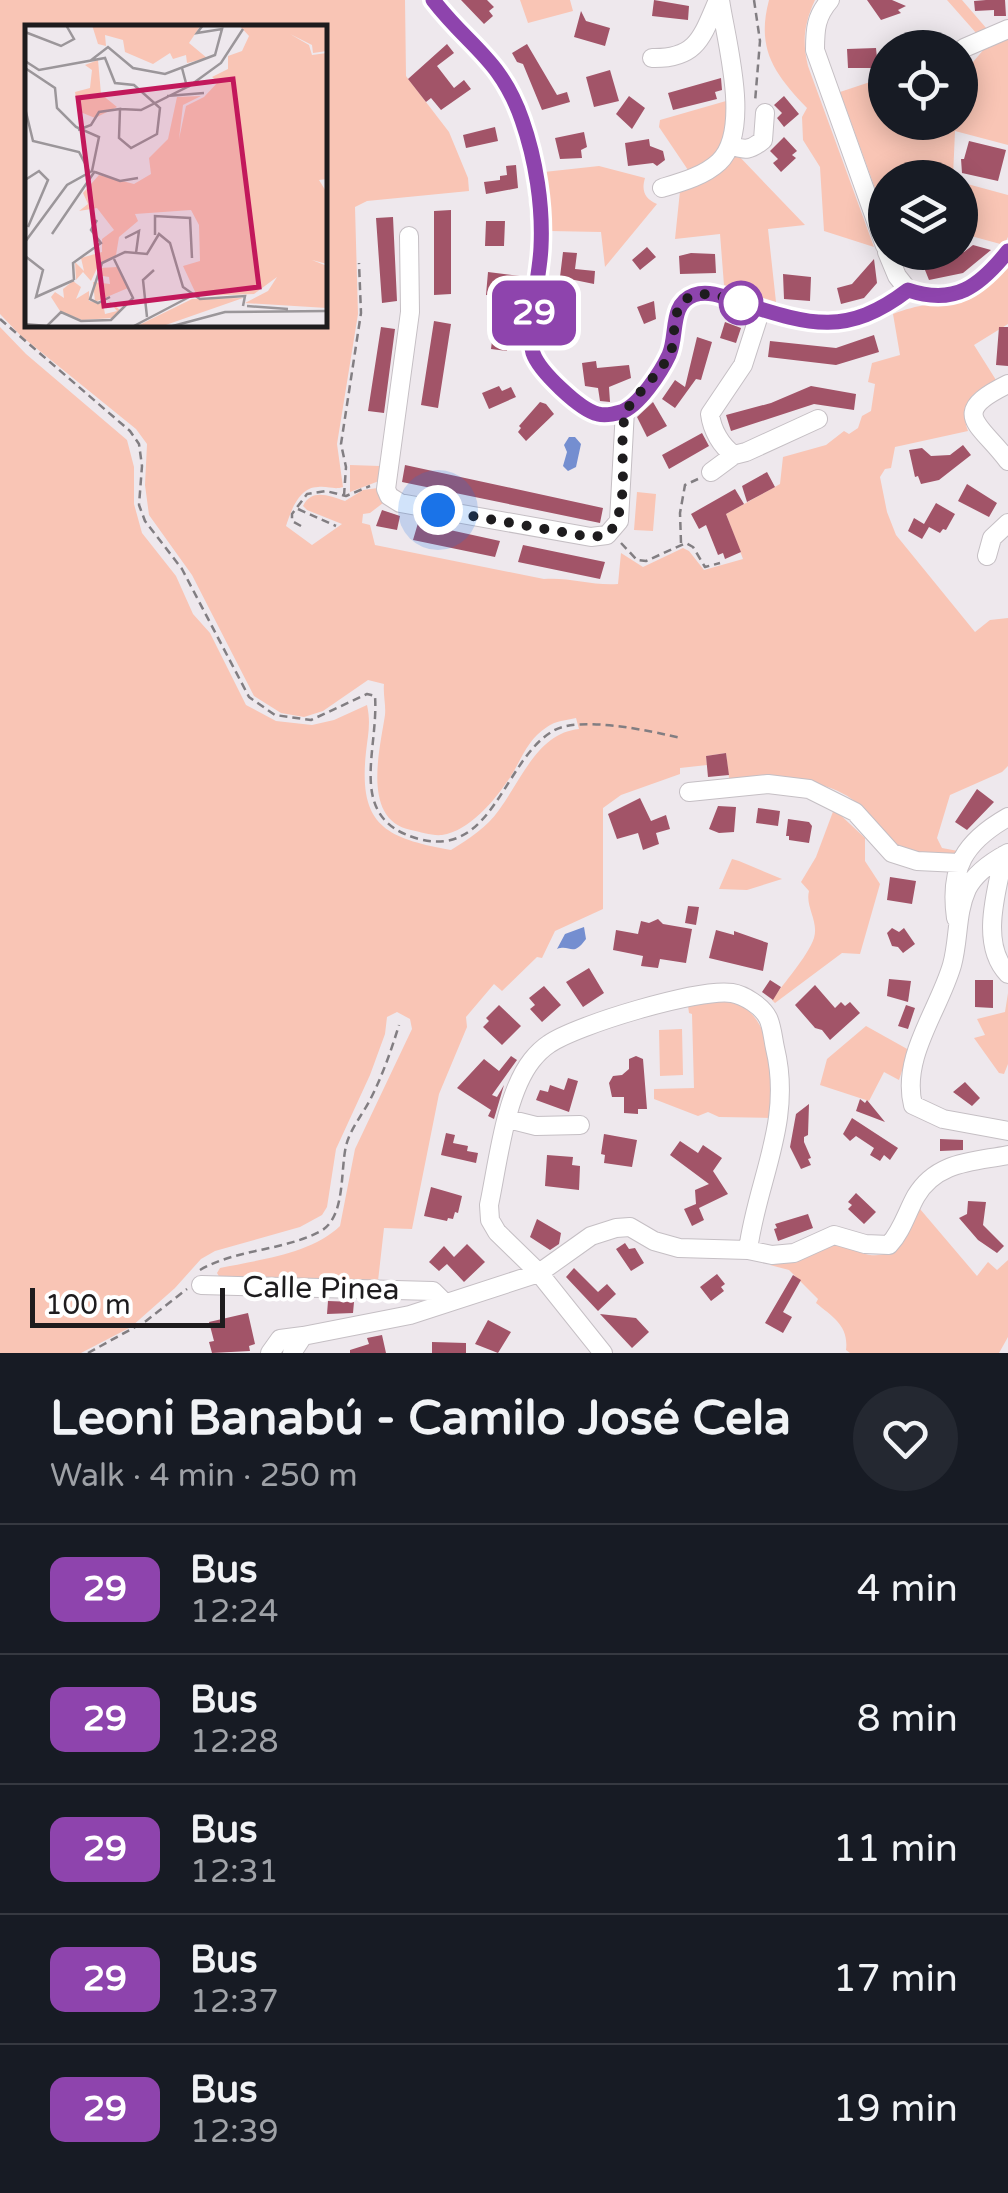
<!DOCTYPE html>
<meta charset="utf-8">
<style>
:root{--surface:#171b24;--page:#242831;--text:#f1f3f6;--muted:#9ea1a6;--line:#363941}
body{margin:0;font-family:"Varela Round",sans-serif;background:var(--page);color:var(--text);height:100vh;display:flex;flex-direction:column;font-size:38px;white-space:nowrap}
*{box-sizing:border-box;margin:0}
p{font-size:32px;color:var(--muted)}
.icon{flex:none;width:55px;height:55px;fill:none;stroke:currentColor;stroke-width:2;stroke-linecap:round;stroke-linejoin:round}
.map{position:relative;height:1353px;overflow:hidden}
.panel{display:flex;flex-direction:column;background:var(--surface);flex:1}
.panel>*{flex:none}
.badge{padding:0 20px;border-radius:15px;font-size:35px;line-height:65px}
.fabs{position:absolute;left:868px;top:30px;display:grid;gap:20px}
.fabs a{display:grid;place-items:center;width:110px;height:110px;border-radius:50%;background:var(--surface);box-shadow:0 5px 25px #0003;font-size:50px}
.scale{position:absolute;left:30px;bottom:25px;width:195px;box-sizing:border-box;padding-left:10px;border:5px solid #1e1c1e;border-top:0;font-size:28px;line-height:35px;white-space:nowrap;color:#1e1c1e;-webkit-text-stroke:8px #fff;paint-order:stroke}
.you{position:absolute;width:50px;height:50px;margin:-25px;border:8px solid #fff;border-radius:50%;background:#1a73e8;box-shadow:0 0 0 15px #1a73e833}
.map>.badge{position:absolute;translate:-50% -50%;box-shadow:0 0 0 5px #fff}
.round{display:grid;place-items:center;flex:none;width:105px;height:105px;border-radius:52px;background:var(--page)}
.overview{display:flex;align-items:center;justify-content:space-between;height:170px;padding:0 50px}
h1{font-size:48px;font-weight:700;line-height:75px}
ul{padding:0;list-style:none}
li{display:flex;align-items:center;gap:30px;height:130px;padding:0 50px;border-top:2px solid var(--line)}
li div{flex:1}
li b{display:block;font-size:38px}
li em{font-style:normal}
li .badge{min-width:110px;font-weight:700;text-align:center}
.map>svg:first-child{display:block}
.green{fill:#f9c5b5;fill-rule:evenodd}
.water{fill:#748ed0}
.building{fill:#a25468}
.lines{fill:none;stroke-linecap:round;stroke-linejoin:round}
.minor-casing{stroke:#c5bfc4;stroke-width:20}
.path{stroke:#827e82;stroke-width:2.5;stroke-dasharray:8 5;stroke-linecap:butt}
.minor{stroke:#fff;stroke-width:18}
.line-casing{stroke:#fff;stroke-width:22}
.line{stroke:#8e44ad;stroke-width:15}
.walk{stroke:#1e1c1e;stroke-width:10;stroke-dasharray:0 18}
.stop-dot{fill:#fff;stroke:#8e44ad;stroke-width:5}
.labels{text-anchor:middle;stroke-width:8;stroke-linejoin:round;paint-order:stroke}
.street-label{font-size:30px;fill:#1e1c1e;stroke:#fff}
.inset-road{fill:none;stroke:#9b969a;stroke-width:2.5}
.view{fill:#c2185b;fill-opacity:0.15;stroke:#c2185b;stroke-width:5}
.inset-edge{fill:none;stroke:#1e1c1e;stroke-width:5}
</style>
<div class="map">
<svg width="1008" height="1353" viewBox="0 0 1008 1353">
<rect width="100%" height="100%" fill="#eee8ed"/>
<path class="green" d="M0,0h405l1,76 43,56 19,46 1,13 -102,10 -12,6 3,107 -21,130 6,43c-9,3 -14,-1 -25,0 -19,0 -27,24 -32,39l26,19 30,-21 -35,-14 -4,-4c9,-18 26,-10 42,-5l18,-11 15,-2 5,15 -13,10 -7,1 -1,9 8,2 5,20 169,34c25,-2 49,7 74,5l3,-31 22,14 40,-19 6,3 15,19 39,-11 -17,-45 54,-30 3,-27 43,-12 18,-14 5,3 9,-6 4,-12 9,-5 4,-27 -7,-2 4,-19 28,-8 -7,-41c52,-20 70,-1 115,-47v57l-34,21 22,35c-23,11 -38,24 -28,51l-73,16 -4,21 -6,1 -5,8 7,35 9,23 79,97 15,-12 18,-2v148l-6,6 -52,23 -13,43 5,10 16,3 -6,6c-27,-2 -51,-1 -71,-23 -8,-9 -14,-23 -24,-31 -32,-28 -88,-24 -128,-25l-3,-25 -20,3 1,9 -27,3v6l-59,21 -18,13v101l-48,22 -13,27 -5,-1 -35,34 -8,-7 -28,33 1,10 -28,67 -27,135 -28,-1 -6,53 -158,-3 -3,-5 3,-5c38,-8 91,-14 120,-42l15,-77 57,-120 -2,-10 -13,-7 -10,5 -2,17 -15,41 -34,74 -9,58 -5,8 -22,12 -85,24 -14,8 -26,29 -44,39 -50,26h-81v-1026l26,27 101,86 7,27v37l8,29 34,43 17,38 17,19 36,72 30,16 36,4 22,-5 33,-15c4,18 1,30 -1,47 -8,74 20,86 85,98 18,-11 36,-23 48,-40 22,-30 39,-77 80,-81l-3,-11c-9,2 -21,3 -29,9 -19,12 -25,31 -36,49 -15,23 -41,55 -69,59 -10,1 -21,-3 -31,-5 -50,-10 -31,-81 -26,-115 1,-10 -2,-20 -1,-31l-16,-4 -45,31 -19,6 -23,-4 -27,-17 -62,-121 -43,-60 -4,-30 2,-41 -11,-15 -116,-94 -20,-21zM28,28h297v297h-297z
M520,0h50l3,11 -45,12z
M769,0h46c-11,24 -13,41 -7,66l66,181 -50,-16 -4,-64 -17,-27 -1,-23 5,-9c-33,-35 -51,-59 -38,-108z
M947,0h15l25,29 -10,5z
M1008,39v106l-53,-14 -2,46 -68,1v38l-45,-124 45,-15v45h75v-59l13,-1 12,-14z
M726,101c6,32 -6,59 -38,69l-29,-43 1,-7z
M736,153l69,72 -37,4 8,73 -52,-17 -4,-51 -45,5 5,-48 36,-16z
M599,166l46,12c-4,13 0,21 12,26l-52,63 -4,-35 -51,-1 -6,-59z
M960,182l48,13v42l-4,8 -44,-12z
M350,465l30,1 -1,15 -29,11z
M637,492l19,2 -3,37 -19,-1z
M834,809l31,29v23l15,23 -20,70 -18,-1 -67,50 -3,-3c11,-16 36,-44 42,-62 5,-17 -9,-31 -5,-47l-8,-9 15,-25z
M732,859l7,2 43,18 -35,11 -28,-1z
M1008,993v71l-4,10 -5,-1 -25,-35 11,-3 -8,-16 28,-7z
M720,998c57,9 51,75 52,120l-53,-1 -11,-5 -10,4 -44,-17v-10l40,-1 -2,-74 -3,-1 -1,-7z
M866,1026l43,24 -10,30 -15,-8 -15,29 -49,-16 7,-26z
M682,1029l1,46 -23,1 -1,-46z
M920,1209l57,67 11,-14 9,8 11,-10v77l-9,16h-149l-4,-3c3,-24 -13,-33 -30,-47l2,-4 -29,-29 -19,-5 25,-4 36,-17c12,1 20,5 31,9 32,11 47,-20 58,-44z"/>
<path class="water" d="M569,437h6l6,7 -5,23 -8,4 -5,-5 4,-14 -3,-7z
M584,927l2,12c-14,19 -15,5 -29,10l8,-15z"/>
<path class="building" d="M461,0h26l7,7 -5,4 4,5 -9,8z
M654,0l35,6 -1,14 -36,-4z
M867,0h25l14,6 -8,4 3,3 -20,7z
M986,0h19l1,16h-12v-6l-19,1 -1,-10z
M581,11l5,10 24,7 -5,18 -31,-9z
M925,31l5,17h-31l-2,-11z
M447,44l7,9 -17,13 17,22 10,-8 7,9 -30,21 -10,-12 -5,4 -18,-23z
M527,44l30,51 10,-3 3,10 -28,8 -19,-46 -6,-2 -5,-9z
M876,48l2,20h-30l-1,-19z
M610,70l9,31 -25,6 -8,-30z
M721,78l1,12 -7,2 2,7 -44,11 -5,-17z
M629,96l16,12 -13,21 -16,-15z
M784,96l15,18 -15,13 -7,-9 5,-5 -8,-8z
M495,127l3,14 -32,7 -3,-13z
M584,132l3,15 -6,3 1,8 -22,1 -5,-21z
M784,137l13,14 -5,4 4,3 -15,14 -8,-9 5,-4 -8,-8z
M649,139l1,7 13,5 2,9 -8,6 -4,-3 -25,3 -3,-23z
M969,141l37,9 -8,31 -36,-8 -1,-14h3z
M516,165l2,23 -32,6 -2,-12 16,-2v-4l7,-1 -1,-9z
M451,210v84l-17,1v-84z
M393,217l4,84 -15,2 -6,-85z
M486,221h19l-1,25h-19z
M973,245l18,5 -28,23 -34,7 -8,-20 43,-8z
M647,247l9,10 -16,13 -8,-10z
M563,252l14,1 -2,16 20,2 -1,13 -34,-7z
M691,253l24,1 1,19 -36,1 -1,-18z
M874,259l3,24 -13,15 -23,6 -4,-16 15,-4z
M488,272l32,4 -1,14 -10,-1 -1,8 -22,-2z
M783,274l28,3 -1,24 -26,-2z
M654,301l2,18 -12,5 -7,-17z
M552,306l24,2 -2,22 -24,-1z
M434,321l17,3 -13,84 -17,-3z
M725,322l16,6 -5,15 -16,-5z
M381,327l14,2 -11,84 -16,-2z
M999,327h9v39l-12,-1z
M493,333l15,2 -1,16 -16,-2z
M874,335l5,17 -43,13 -68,-8 2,-16 66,7z
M697,337l15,5 -11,38 -5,-1 -21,29 -13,-9 13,-19 10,7z
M596,361l1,7 32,-3 2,13 -22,9 1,15 -10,-1 -2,-13 -13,-2 -3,-23z
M499,386l3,5 9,-4 5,10 -27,12 -7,-16z
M811,386l45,8 -2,16 -40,-6 -83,27 -5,-16 45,-12z
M540,402l6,2 8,10 -28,27 -8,-9 3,-4 -2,-2z
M653,402l14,24 -20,11 -10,-20z
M702,433l7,13 -40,23 -7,-14z
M963,445l8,10 -32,25 -18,4 -3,-8 -3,1 -6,-27 13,-2 9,8 19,-1z
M405,465l198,43 -3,15 -198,-41z
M767,472l8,15 -28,15 -5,-16z
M967,484l30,19 -8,14 -31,-16z
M735,489l9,15 -18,10 15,38 -16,7 -2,-6 -5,2 -12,-30 -7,4 -8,-15z
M936,503l19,11 -9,16 -3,-1 -3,4 -11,-6 -7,12 -14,-8 6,-13 10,6z
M382,510l18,6 -3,14 -21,-4z
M418,523l82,18 -5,16 -82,-17z
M523,545l82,17 -5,17 -82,-17z
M726,753l3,22 -21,2 -2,-21z
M977,789l17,13 -27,28 -12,-8z
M640,798l11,23 15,-6 4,14 -14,4 3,11 -16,6 -5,-17 -21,6 -9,-25z
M718,806l18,1 -2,25 -15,1 -10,-4z
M758,808l22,3 -2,15 -22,-3z
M788,819l21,3 3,4 -3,17 -20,-3v-4h-3z
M890,877l26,4 -4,23 -25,-4z
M688,906l11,1 -3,18 -11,-2z
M658,919l5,5 29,5 -6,34 -26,-4 -2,9 -17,-2 2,-10 -30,-6 3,-20 22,4 3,-13 8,2z
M892,928l7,4 5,-4 11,16 -12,9 -5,-6 -6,-1 -5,-13z
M716,930l18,5v-4l34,12 -5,28 -54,-13z
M589,968l15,25 -21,14 -17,-25z
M889,979l22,2 -3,21 -21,-6z
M770,980l11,7 -8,13 -11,-8z
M975,980h18v28l-18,-1z
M815,985l20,23 6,-6 4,4 5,-4 10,11 -30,27 -8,-10 -7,-2 -20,-23z
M544,986l17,19 -19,17 -12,-13 5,-4 -6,-7z
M499,1005l22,21 -19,19 -19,-18 6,-6 -3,-3z
M906,1005l9,3 -7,21 -10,-3z
M511,1056l6,4 -25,35 5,2 7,-12 -10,34 -6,-3 3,-6 -34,-22 27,-29 15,12z
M636,1056l7,3 4,50h-9v5l-14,-1v-16h-12l-3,-14 4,-7 9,-1 7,-6v-10z
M568,1078l10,3 -9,31 -33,-12 4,-10 8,2 2,-7 14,5z
M965,1082l15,16 -8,8 -19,-14z
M860,1099l5,4 2,-3 18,22 -29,-11z
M809,1104l-1,31 -4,2v5l7,16 -3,1 3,6 -10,4 -11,-22 6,-33z
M852,1118l46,30 -8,12 -6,-5 -4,6 -10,-6 4,-7 -18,-12 -6,5 -7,-7z
M446,1133l9,2 -2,8 15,3 -1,5 11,2 -2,10 -35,-8z
M604,1134l33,6 -5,27 -28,-4 1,-8 -4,-1z
M940,1139l23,1v10l-23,1z
M680,1141l18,12 5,-8 19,13 -9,13 15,23 -29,14 5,12 -12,6 -8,-17 12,-5 -1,-14 14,-6 -39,-29z
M547,1155l26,2 -1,8 8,1 -1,24 -34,-4z
M431,1187l31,9 -4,17 -3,-1 -2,7 -5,-1 -1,3 -23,-5z
M856,1193l20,19 -12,12 -16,-15 4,-4 -4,-3z
M968,1201l18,1 -3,23 21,21 -7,7 -19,-13 -19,-22 8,-4z
M808,1214l5,14 -35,13 -4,-12 3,-1 -2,-4z
M537,1219l24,14 -2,11 -9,6 -20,-13z
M625,1243l4,6 6,-1 9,15 -13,8 -15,-22z
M467,1244l18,18 -21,20 -17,-18 -8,7 -10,-9 15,-16 10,11z
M574,1268l24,24 9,-8 9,10 -18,17 -32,-34z
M717,1274l8,10 -4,3 3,4 -13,10 -11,-14z
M793,1275l8,5 -18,32 9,5 -9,16 -18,-10z
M328,1301l26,1 -1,11 -26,1z
M248,1313l7,31 -6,2 1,5 -38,2 -3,-11 5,-1 -5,-19z
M600,1314l36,4 13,14 -17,16z
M488,1320l23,12 -13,21 -23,-9z
M382,1335l4,18h-36v-3l19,-6 -2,-6z
M432,1342l34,1v10h-34z"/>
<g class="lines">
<g class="minor-casing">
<path id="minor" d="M433,0c35,47 68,59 89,120 17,48 21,100 17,150 -2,26 -13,58 -6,83 6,18 47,57 65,61 7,2 16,0 23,-2 17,-6 41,-40 48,-57 9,-20 0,-51 25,-60 15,-5 30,2 44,7 70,22 106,35 170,-12 47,16 72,-4 100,-39
M830,0c-14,16 -15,29 -15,50l70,196
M964,48l44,-19
M652,58c45,1 50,-21 66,-58
M731,145c14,6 20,5 32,-5l2,-27
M662,188c20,-6 42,-12 57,-26 33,-32 7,-121 1,-162
M409,236l1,76 -24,177 3,7 11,7 191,34 16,-2 12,-14 6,-111
M887,252l10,24 11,14
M761,309l-18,56 -33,49c2,16 11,32 24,41l12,-3 72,-33
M1008,384c-61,30 -28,39 0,77
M711,472l23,-17
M987,556l5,-18 16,-15
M689,792l79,-8 41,5 46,23 37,41 25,8 42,2
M1008,853c-15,8 -33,20 -41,36 -11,24 -8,51 -15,76 -13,45 -51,92 -39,140l30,14 65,12
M1004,855c-7,35 -25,89 4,119
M956,918c-7,-50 8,-76 52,-101
M508,1119l28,7 44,-1
M201,1285l232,6 12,12
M270,1353l10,-14 23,-3
M292,1353l11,-17 107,-21 129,-42 52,-37 25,-8 14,-1 24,14 25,7 69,2
M603,1353l-64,-80 -42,-41 -7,-12 -1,-15c9,-42 16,-111 43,-145 4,-5 11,-12 17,-16 27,-19 150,-56 183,-51 12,2 30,13 36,25 4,8 5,21 7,30 18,74 -18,132 -27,202l24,5 22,-2 40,-18 31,9 24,1c13,-14 18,-33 27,-49 21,-35 57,-34 92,-41"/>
</g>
<path class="path" d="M754,0l6,41 -5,61
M0,319l130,112 9,13 3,22 -3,39 6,16 37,48 67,128 26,18 36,5 56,-26 8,2c4,56 -30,123 44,143 74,20 85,-80 134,-108 27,-16 97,0 128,7
M344,496l2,-29 -5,-23 20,-131 -2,-50
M298,509l38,17
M301,526l-9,-5v-7l15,-20 19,-3 20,5 24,-10
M621,543l16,17 9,1 40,-18 7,4 12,20 15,-4
M681,543l-1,-30 5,-28 13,-6
M200,1270c36,-21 82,-19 119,-38 27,-13 21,-60 27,-86 4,-17 17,-32 25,-48 12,-24 20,-47 28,-73
M88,1353l58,-32 41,-32"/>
<use href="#minor" class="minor"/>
</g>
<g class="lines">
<g class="line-casing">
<path id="line" d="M433,0c36,47 68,59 89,120 14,40 21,86 19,127 -1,31 -15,78 -8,106 6,18 47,57 65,61 7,2 16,0 23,-2 18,-6 40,-40 48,-57 9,-20 0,-51 25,-60 15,-5 30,2 44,7 70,22 107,36 170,-12 47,16 72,-4 100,-39"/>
</g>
<use href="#line" class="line"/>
<path class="walk" d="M438,510l152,27 18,-2c25,-32 9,-81 17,-120 2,-13 37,-43 45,-61 5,-12 3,-26 6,-38 8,-33 43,-21 65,-13"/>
</g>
<circle class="stop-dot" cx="741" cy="303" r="20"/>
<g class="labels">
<g class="street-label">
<text transform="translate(321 1288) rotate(1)" y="10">Calle Pinea</text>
</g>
</g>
<g transform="translate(25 25)">
<rect width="302" height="302" fill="#eee8ed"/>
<path d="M67,0h109l-12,18 18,15 -20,5 -1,-8 -13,4 -3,-6 -17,11 -28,-12 -2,-12 -18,-5 1,11 -8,-2zM214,0h88v26l-14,2 -1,-8 -22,-11 19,11 3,10 15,-2v126l-8,1 8,13v71l-15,-4 15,6v42l-82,-5 23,-12 9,-14 -23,17 -57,2 -14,-30 17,-5 -1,-36 -8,-15 -56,4 3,7 -19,16 -3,18 -18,11 -7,15 -8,-9 -7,8 -1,-18 9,9 -3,-13 21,-6v-13l12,-9 -17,-22 -18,3 9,-7 -5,-11 16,-18 35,9 17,-10 -2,-16 19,-19 9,-42 24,-1 -18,9 -4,34 7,-33 18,-9 14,-15 -6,-5 16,-8v-13l14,-5 7,-15zM73,35l3,34 16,13 -22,11 -17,-7 -3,-19 15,-4 2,-18 -7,-5zM92,242l11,21 -33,14 -2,-20 17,2 -1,-7 -12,-2 3,-7zM48,256l8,6 -5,12 13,-8v10l14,2 2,11 12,-3 -9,-11 12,10 -8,8 -30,2 -22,-9 -9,-14 4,-5 9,6 -1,-9zM218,273l-83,29h-25l57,-28z" fill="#f9c5b5"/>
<path class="inset-road" d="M0,7l36,14 13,-7 -8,-14M0,36l14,9 66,-12 10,25 19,2 26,23 -3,26 -26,14 -12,-10 1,-29 -21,3 -8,13 -13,5M65,36l18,-14 25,21 32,6 50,-19 7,-26 -25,4 6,-8M0,43l30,20 2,20 19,19 23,10 -7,34 -25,14 -42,57M163,62l33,-24 22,-34M142,71l37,-3M0,83l8,33 46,11 10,19M95,84l21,1 46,-23 -5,-19M70,147l25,9 18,-3M0,155l14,-9 9,9 -20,47M27,209l43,-63M130,210v-19l35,2 2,40M100,213l14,-7 -3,22M0,231l18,14 -7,27 38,-17M49,255l-1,-17 28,-20 -10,-13 6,-10M85,272l-12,6 -8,-4 12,-36 23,-11 22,2 12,-20 11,9 13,44 17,12 45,-3 -2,10M222,281l41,3M122,292l-4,-37 11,-10M0,299l22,2 14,-14 20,9 30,-1 22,-22 -19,-39M107,302l61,-32M144,302l56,-15 103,-1M165,302h62"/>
<path class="view" d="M208,54l26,208 -155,19 -26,-208z"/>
<rect width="302" height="302" class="inset-edge"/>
</g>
</svg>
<div class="fabs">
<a><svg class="icon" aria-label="locate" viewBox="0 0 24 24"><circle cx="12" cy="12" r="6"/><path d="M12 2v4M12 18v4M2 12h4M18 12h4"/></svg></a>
<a><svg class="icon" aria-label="layers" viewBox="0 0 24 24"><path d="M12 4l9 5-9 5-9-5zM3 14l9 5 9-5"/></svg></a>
</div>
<div class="scale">100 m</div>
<div class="you" style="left:438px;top:510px"></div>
<b class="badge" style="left:534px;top:313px;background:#8e44ad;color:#fff">29</b>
</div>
<section class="panel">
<div class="overview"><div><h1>Leoni Banabú - Camilo José Cela</h1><p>Walk · 4 min · 250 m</p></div><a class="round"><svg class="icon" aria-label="heart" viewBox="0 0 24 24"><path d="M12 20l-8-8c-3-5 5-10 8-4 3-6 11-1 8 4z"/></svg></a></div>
<ul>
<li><span class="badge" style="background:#8e44ad;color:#fff">29</span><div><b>Bus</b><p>12:24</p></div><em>4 min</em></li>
<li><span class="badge" style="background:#8e44ad;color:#fff">29</span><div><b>Bus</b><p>12:28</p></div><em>8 min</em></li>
<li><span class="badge" style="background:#8e44ad;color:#fff">29</span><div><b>Bus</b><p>12:31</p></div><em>11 min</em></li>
<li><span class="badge" style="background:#8e44ad;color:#fff">29</span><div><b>Bus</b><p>12:37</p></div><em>17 min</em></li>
<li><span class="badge" style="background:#8e44ad;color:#fff">29</span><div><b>Bus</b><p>12:39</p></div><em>19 min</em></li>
</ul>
</section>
